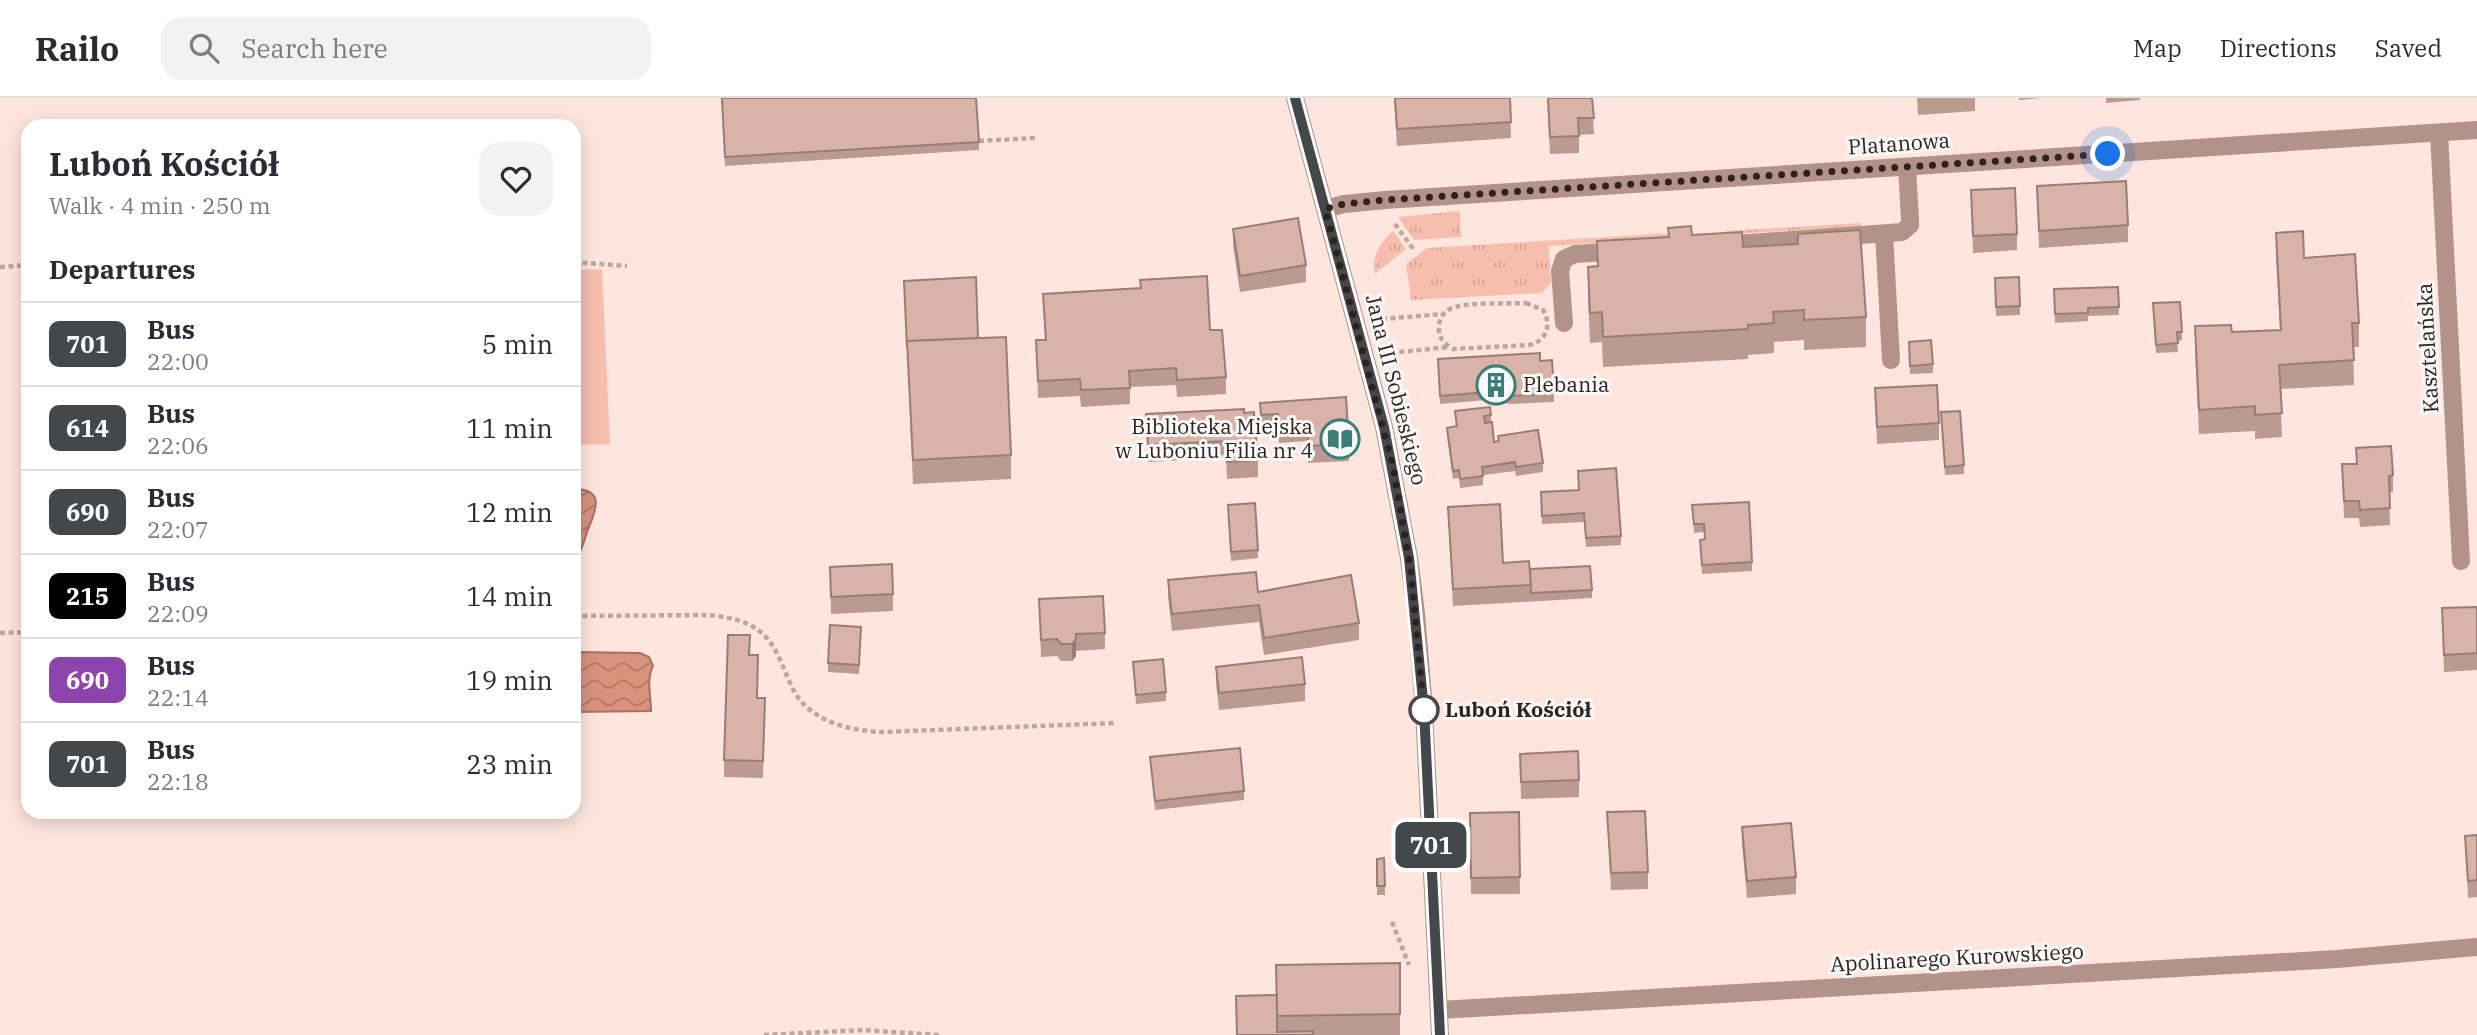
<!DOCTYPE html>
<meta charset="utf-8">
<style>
:root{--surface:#fff;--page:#f2f2f3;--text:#2b2b33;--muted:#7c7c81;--line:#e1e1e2}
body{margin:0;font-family:"IBM Plex Serif",serif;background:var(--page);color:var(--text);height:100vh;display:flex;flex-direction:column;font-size:26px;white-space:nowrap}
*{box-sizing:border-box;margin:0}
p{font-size:23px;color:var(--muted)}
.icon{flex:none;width:38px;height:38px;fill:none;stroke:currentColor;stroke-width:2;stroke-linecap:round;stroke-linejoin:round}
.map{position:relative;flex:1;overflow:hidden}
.side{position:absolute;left:21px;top:21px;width:560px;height:700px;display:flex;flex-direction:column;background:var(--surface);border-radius:21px;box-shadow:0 4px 18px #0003}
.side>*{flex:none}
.badge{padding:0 14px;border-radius:10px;font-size:24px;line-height:46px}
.you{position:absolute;width:35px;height:35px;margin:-18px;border:5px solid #fff;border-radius:50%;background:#1a73e8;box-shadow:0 0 0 10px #1a73e833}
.map>.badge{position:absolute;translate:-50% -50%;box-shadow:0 0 0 4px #fff}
h2{padding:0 28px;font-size:26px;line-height:63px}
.round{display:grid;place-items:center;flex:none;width:74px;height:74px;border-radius:21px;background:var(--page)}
.summary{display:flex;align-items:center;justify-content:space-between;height:119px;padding:0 28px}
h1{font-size:33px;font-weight:800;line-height:52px}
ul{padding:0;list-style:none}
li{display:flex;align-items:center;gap:21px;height:84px;padding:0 28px;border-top:2px solid var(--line)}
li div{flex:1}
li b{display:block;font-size:26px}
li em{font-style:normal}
li .badge{min-width:77px;font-weight:700;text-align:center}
header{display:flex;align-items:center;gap:42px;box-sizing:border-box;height:98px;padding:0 35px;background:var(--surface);border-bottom:2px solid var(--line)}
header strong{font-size:33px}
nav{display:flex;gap:38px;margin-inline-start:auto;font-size:24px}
.search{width:490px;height:63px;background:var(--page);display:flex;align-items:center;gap:18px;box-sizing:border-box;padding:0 24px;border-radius:21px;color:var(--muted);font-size:26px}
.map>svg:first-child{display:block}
.grass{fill:url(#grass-tufts)}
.pitch{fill:#f7beae}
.water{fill:url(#water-waves);stroke:#a77062;stroke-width:2}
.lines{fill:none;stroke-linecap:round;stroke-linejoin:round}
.path{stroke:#bca7a1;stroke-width:4.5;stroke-dasharray:5 3.5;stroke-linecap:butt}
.minor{stroke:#b29289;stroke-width:18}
.wall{fill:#bb9a90}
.shaded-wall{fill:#987d76}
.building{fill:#d9b3a8;stroke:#987d76;stroke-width:2}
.line-casing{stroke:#fff;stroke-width:16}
.line{stroke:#45484a;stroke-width:10}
.walk{stroke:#2f211d;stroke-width:7;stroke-dasharray:0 12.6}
.stop-dot{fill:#fff;stroke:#45484a;stroke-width:3.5}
.labels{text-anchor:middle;stroke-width:6;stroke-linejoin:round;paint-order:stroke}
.street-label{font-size:21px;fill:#2f211d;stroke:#f9f9f9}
.poi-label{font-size:21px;fill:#2f211d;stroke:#f9f9f9;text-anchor:start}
.stop-label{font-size:21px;font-weight:bold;fill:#2f211d;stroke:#f9f9f9;text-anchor:start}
</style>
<header>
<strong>Railo</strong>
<div class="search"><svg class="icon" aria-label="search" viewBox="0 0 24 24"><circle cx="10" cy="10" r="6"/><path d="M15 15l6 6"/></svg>Search here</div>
<nav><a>Map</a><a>Directions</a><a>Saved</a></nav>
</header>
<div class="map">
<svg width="2477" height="937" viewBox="0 0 2477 937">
<defs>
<pattern id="grass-tufts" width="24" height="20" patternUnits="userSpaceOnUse" patternTransform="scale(1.75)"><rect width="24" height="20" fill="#f7beae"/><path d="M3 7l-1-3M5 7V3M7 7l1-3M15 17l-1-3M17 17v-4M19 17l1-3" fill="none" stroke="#d4a395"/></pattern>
<pattern id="water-waves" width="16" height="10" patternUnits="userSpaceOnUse" patternTransform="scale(1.75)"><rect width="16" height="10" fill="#da927f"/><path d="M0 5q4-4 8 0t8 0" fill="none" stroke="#b17767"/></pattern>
</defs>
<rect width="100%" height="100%" fill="#fee6df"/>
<path class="grass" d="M1460,113l1,26 -47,3 -16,-23z
M1861,125v4l-136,7v-3z
M1393,133l13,18 -31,25c-4,-17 5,-32 18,-43z
M1690,134l1,5 -142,9 2,37 -9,10 -131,7 -5,-36 21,-16z"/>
<path class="pitch" d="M602,171l8,175 -36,1v-175z"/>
<path class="water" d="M574,391c33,0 21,23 13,43 -3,10 -7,23 -13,30z
M574,554l66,1 9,4 4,9c-7,13 -2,30 -2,45l-77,1z"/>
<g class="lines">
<path class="path" d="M979,43l58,-3
M1395,126l19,26
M574,164l53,4
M0,169l28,-2
M1526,205l17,7c9,15 4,30 -13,35l-77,4c-9,-5 -15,-12 -14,-22 0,-10 7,-18 16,-20 18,-5 52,-3 71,-4z
M1382,221l61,-5
M1391,255l58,-6
M574,518l134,-1c19,2 40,5 55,19 16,15 21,39 31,57 17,31 57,40 89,41l233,-9
M0,535l28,-1
M1392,824l17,43
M764,937l98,-5 77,5"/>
<path class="minor" d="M1295,0l89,329 25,131 7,55 8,97 16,325
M2439,35l22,428
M1325,111l19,-5 41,-4 1092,-70
M1884,136l7,126
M1721,147l181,-13 8,-7v-6l-3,-52
M1564,225l-4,-52 4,-12 11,-5 45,-3
M1439,912l898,-51 140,-12"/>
</g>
<path class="wall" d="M721,0l258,44v8l-254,16z
M1394,0h116l1,40 -114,8z
M1547,0h45l2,36 -15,1v18l-29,1z
M1917,0h58v13l-57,4z
M2019,0h22l-22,2z
M2106,0h34v2l-34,3z
M2037,88l91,39v17l-89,6z
M1971,92l46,44v16l-44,3z
M1668,130l24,7 51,12 55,-3v-10l68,83v30l-62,3v-10l-30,2v11l-26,2v4l-145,8 -1,-25 -12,1 -2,-46v-30l9,-1v-25l71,-4z
M1233,131l73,36v17l-66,10 -7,-46z
M2276,135l28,25 55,65v24h-6l1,38 -74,4 2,48 -27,2v-8l-56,3 -4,-84v-24l37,6 48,-2 -4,-73z
M2019,179l1,38 -24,1 -1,-29z
M1140,182l70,50 16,47v17l-49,3 -1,-12 -46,2v17l-49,3 -1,-11 -42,2 -2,-58h9l-2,-46 97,-6z
M904,183l74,57 33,117v24l-98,5z
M2118,189l1,28 -31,1v5l-33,2 -1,-34z
M2153,214l29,20v8l-5,1 1,11 -22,1z
M1909,244l24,22v9l-23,1z
M1540,263l14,32v9l-44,2 -23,-4 -47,4 -2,-36z
M1875,290l64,35v17l-62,4z
M1260,305l89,41v17l-41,2 -1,-22 -28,2 -1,-12 -17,1z
M1455,313l36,4v7l3,20 4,-1v-5l45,27v9l-27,4 -1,-5 -32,4v10l-23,3 -1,-10 -6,1 -6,-43v-8l9,-1z
M1941,314l23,53v9l-19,1z
M1244,315l14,47v17l-31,2 -1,-21 -78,4 -2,-48z
M2356,350l37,27v17h-4l1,33 -30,2 -1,-9h-15l-2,-54h14z
M1578,392l43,46v9l-35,2 -2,-25 -42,2 -1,-23z
M1692,407l60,57v9l-50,3 -2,-34 5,-1 -1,-7 -10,1z
M1448,409l55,56 27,6 62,21v8l-139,8z
M1228,416l30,36v8l-27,3z
M830,469l63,27v17l-62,3z
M1168,482l90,12 101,31v17l-95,15 -5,-33 -87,9 -4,-34z
M1039,501l66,34v16l-29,2v5l-4,5h-11l-4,-5 -16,1z
M2477,509v63l-33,2 -2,-64z
M861,538l-2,38 -31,-2v-9z
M750,557l7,43 8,17 -2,63 -39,-1v-17z
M1133,564l33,30v9l-30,3z
M1216,569l89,17v17l-86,9 -3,-27z
M1520,656l59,26v17l-58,2z
M1150,659l94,34v9l-89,10z
M1519,714l1,82h-49l-1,-81z
M1607,714l41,60v17l-37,1z
M1742,729l54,50v17l-49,4 -5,-54z
M2477,737v62l-9,1 -3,-62z
M1384,760l1,37h-8v-36z
M1400,865v72h-163l39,-40z"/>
<path class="shaded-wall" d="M1076,541v17l-4,5v-17z"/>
<path class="building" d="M722,0h254l3,44 -254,15z
M1395,0h115l1,24 -114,7z
M1548,0h44l2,20h-16l1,18 -29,1z
M2126,83l2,44 -89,6 -2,-45z
M2015,90l2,46 -44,2 -2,-46z
M1298,120l8,47 -66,11 -7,-47z
M1691,128l1,9 50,-3 1,15 55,-3v-10l62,-4 6,87 -62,3v-10l-31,2 1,11 -26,2v4l-145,8 -1,-25 -12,1 -2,-46 10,-1 -1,-25 72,-4 -1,-9z
M2303,133l1,27 51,-4 4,69h-7l2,37 -75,5 3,48 -27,2v-9l-56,4 -4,-84 36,-1 1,7 49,-2 -5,-97z
M1207,178l3,54h12l4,47 -49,3 -1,-12 -47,3 1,17 -49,2 -1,-11 -42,2 -2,-41h10l-3,-46 98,-6 -1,-8z
M976,179l2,61 -71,3v7l-3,-67z
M2019,179l1,29 -24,1 -1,-29z
M2118,189l1,20 -31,1v5l-33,1 -1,-25z
M2180,204l2,30h-5l1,11 -22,2 -3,-42z
M1006,239l5,118 -98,5 -6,-119z
M1931,242l2,24 -23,2 -1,-24z
M1540,255v8l12,-1 2,33 -44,3 -23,-4 -47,4 -2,-37z
M1937,287l2,38 -62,4 -2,-39z
M1346,299l3,47 -41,2 -1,-22 -28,2 -1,-12 -17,1 -1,-12z
M1490,309l1,8 -7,1 1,7 7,-1 2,20 5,-1 -1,-5 40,-6 5,33 -27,4 -1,-5 -33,5 1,9 -23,3 -1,-9 -6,1 -6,-43 10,-2 -2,-15z
M1244,311v4l10,-1 4,48 -31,2 -1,-21 -78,4 -2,-31z
M1960,313l4,54 -19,2 -4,-55z
M2391,348l2,29 -4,1 1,32 -30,2 -1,-9h-15l-2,-37h15l-1,-16z
M1616,370l5,68 -35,2 -2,-25 -42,3 -1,-24 38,-2 -1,-19z
M1749,404l3,60 -50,3 -2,-25 5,-1 -1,-15h-10l-2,-19z
M1255,405l3,47 -27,2 -3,-47z
M1500,406l3,59 26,-2 2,24 -78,4 -5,-82z
M892,466l1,30 -62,3 -1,-30z
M1590,468l2,24 -61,3 -1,-24z
M1256,474l2,20 93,-17 8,48 -95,15 -5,-33 -87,9 -4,-34z
M1103,498l2,37 -29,1v5l-4,5h-11l-4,-5 -16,1 -2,-41z
M2477,509v46l-33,2 -2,-47z
M830,527l31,2 -2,38 -31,-2z
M728,537h22l-1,20h9l-1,43h8l-2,63 -39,-1z
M1302,559l3,27 -86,9 -3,-26z
M1163,561l3,33 -30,3 -3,-33z
M1240,650l4,43 -89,10 -5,-44z
M1578,653l1,29 -58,2 -1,-28z
M1645,713l3,61 -37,1 -4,-61z
M1519,714l1,65 -49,1 -1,-65z
M1791,725l5,54 -49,4 -5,-54z
M2477,737v45l-9,1 -3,-45z
M1384,760l1,28h-8v-27z
M1400,865v51l-123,2 -1,-51z
M1277,897v37l36,-1v4h-76l-1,-39z"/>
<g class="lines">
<g class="line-casing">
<path id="line" d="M1295,0l89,329 25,131 15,152 16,325"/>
</g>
<use href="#line" class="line"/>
<path class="walk" d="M1424,612l-13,-138 -18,-106 -68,-257 19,-5 41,-4 723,-46"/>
</g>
<defs>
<g id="building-ring" transform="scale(2.0125)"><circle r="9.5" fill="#f9f9f9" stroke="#397f78" stroke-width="1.5"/><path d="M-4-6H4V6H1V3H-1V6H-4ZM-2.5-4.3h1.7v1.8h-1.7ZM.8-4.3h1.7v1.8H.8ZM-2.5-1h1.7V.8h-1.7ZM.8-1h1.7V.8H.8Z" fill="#397f78"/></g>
<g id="library-ring" transform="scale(2.0125)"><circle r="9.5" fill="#f9f9f9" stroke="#397f78" stroke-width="1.5"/><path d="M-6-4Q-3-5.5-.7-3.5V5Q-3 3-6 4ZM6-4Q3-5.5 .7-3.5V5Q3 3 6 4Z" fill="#397f78"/></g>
</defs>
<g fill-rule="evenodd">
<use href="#building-ring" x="1496" y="287"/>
<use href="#library-ring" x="1340" y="341"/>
</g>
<circle class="stop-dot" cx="1424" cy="612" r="14"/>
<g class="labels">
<g class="street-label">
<text transform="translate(1899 46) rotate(-4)" y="7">Platanowa</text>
<text transform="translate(2428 250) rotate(-93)" y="7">Kasztelańska</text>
<text transform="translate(1396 292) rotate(76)" y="7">Jana III Sobieskiego</text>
<text transform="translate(1957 860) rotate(-3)" y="7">Apolinarego Kurowskiego</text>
</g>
<g class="poi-label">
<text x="1523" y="294">Plebania</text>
<text x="1313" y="336" text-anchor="end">Biblioteka Miejska<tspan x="1313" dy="24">w Luboniu Filia nr 4</tspan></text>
</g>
<g class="stop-label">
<text x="1445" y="619">Luboń Kościół</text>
</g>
</g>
</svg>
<div class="you" style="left:2108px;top:56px"></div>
<b class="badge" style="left:1431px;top:747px;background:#45484a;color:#fff">701</b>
<section class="side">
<div class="summary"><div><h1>Luboń Kościół</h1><p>Walk · 4 min · 250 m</p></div><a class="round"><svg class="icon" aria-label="heart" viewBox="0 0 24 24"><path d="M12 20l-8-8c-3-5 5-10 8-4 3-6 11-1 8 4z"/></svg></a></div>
<h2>Departures</h2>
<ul>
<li><span class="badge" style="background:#45484a;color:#fff">701</span><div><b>Bus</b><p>22:00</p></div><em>5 min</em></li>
<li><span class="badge" style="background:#45484a;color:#fff">614</span><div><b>Bus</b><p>22:06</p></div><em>11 min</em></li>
<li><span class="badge" style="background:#45484a;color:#fff">690</span><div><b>Bus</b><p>22:07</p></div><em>12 min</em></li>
<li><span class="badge" style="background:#000;color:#fff">215</span><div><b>Bus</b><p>22:09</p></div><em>14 min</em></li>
<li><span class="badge" style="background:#8e44ad;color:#fff">690</span><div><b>Bus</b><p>22:14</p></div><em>19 min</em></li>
<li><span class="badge" style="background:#45484a;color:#fff">701</span><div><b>Bus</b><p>22:18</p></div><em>23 min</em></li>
</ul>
</section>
</div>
